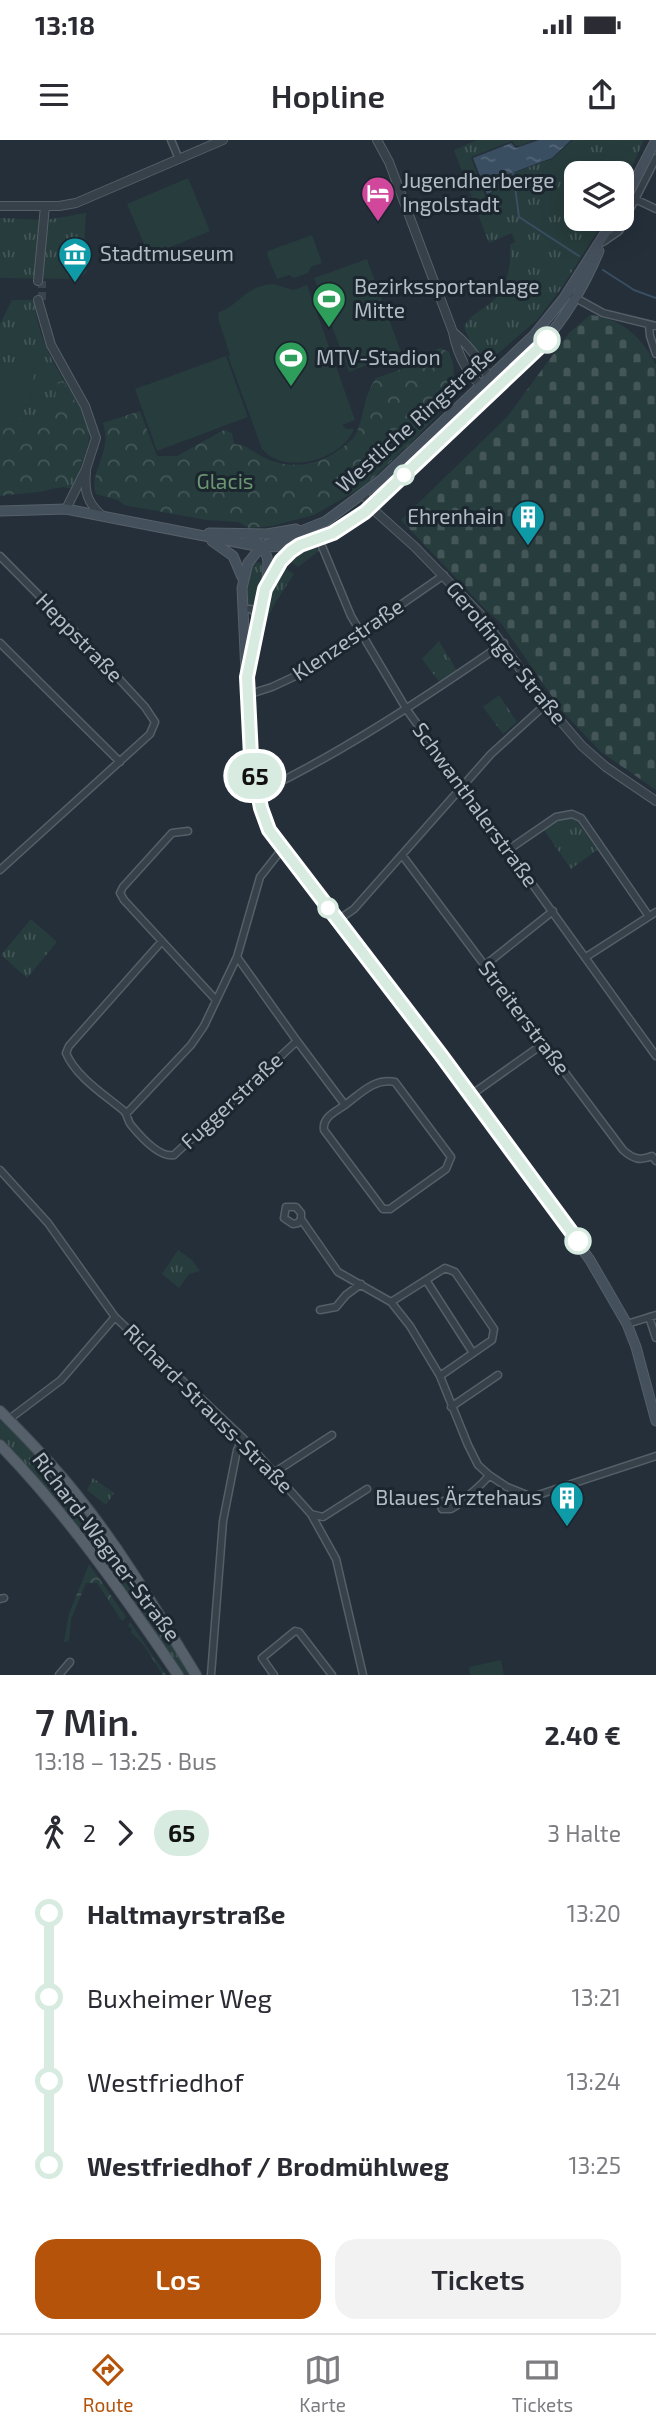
<!DOCTYPE html>
<html lang="de">
<meta charset="utf-8">
<style>
:root{--surface:#fff;--page:#f2f2f3;--text:#2b2b33;--muted:#7c7c81;--line:#e1e1e2;--accent:#b45309}
body{margin:0;font-family:"Exo 2",sans-serif;background:var(--page);color:var(--text);height:100vh;display:flex;flex-direction:column;font-size:26px;white-space:nowrap}
*{box-sizing:border-box;margin:0}
p{font-size:23px;color:var(--muted)}
.icon{flex:none;width:38px;height:38px;fill:none;stroke:currentColor;stroke-width:2;stroke-linecap:round;stroke-linejoin:round}
.map{position:relative;height:1535px;overflow:hidden}
.drawer{display:flex;flex-direction:column;background:var(--surface);flex:1}
.drawer>*{flex:none}
.badge{padding:0 14px;border-radius:23px;font-size:24px;line-height:46px}
.tools{position:absolute;left:564px;top:21px;display:grid;gap:14px}
.tools a{display:grid;place-items:center;width:70px;height:70px;border-radius:14px;background:var(--surface);box-shadow:0 7px 28px #0002;font-size:35px}
.map>.badge{position:absolute;translate:-50% -50%;box-shadow:0 0 0 4px #fff}
.legs{display:flex;align-items:center;gap:10px;height:77px;padding:0 35px;font-size:23px}
.legs p{margin-inline-start:auto}
.headline{display:flex;align-items:center;justify-content:space-between;height:119px;padding:0 35px}
h1{font-size:38px;font-weight:600;line-height:52px}
.cta{display:flex;gap:14px;margin-top:auto;padding:14px 35px}
.cta a{flex:1;height:80px;border-radius:21px;background:var(--accent);color:#fff;font-size:28px;font-weight:600;line-height:80px;text-align:center}
.cta a+a{background:var(--page);color:var(--text)}
ul{padding:0 35px;list-style:none}
li{display:flex;align-items:center;gap:24px;height:84px;font-size:26px}
li i{display:grid;place-items:center;width:10px;height:100%;margin:0 9px;background:currentColor}
li i::after{content:'';width:18px;height:18px;margin:-9px;border:5px solid;border-radius:50%;background:var(--surface)}
li p{margin-inline-start:auto}
li:first-child i{background:linear-gradient(#0000 50%,currentColor 0)}
li:last-child i{background:linear-gradient(currentColor 50%,#0000 0)}
.status{display:flex;justify-content:space-between;align-items:center;height:49px;padding:0 35px;background:var(--surface);direction:ltr}
.status svg{height:19px;fill:currentColor}
header{display:flex;justify-content:space-between;align-items:center;height:91px;padding:0 35px;background:var(--surface);font-size:32px;font-weight:600}
.dock{display:flex;justify-content:space-around;align-items:center;height:98px;border-top:2px solid var(--line);background:var(--surface);font-size:19px;color:var(--muted)}
.dock a{display:grid;justify-items:center;gap:4px}
.dock .selected{color:var(--accent)}
.map>svg:first-child{display:block}
.grass{fill:url(#grass-tufts)}
.forest{fill:url(#forest-crowns)}
.cemetery{fill:url(#cemetery-stones)}
.pitch{fill:#273c3c}
.water{fill:url(#water-ripples)}
.lines{fill:none;stroke-linecap:round;stroke-linejoin:round}
.stream{stroke:#3a4e62;stroke-width:2}
.tertiary-tunnel{stroke:#39444f;stroke-width:8;stroke-dasharray:8 4;stroke-linecap:butt}
.minor-casing{stroke:#555f68;stroke-width:9}
.tertiary-casing{stroke:#555f68;stroke-width:10}
.secondary-casing{stroke:#555f68;stroke-width:11}
.primary-casing{stroke:#404a53;stroke-width:12}
.minor{stroke:#37414a;stroke-width:6}
.tertiary{stroke:#37414a;stroke-width:8}
.secondary{stroke:#45505d;stroke-width:9}
.primary{stroke:#55606a;stroke-width:10}
.line-1-casing{stroke:#fff;stroke-width:16}
.line-1{stroke:#d8ebe0;stroke-width:10}
.stop-1-dot{fill:#fff;stroke:#d8ebe0;stroke-width:3.5}
.labels{text-anchor:middle;stroke-width:6;stroke-linejoin:round;paint-order:stroke}
.poi-label{font-size:21px;fill:#b2bcc6;stroke:#1c262f;text-anchor:start}
.street-label{font-size:21px;fill:#b2bcc6;stroke:#1c262f}
.park-label{font-size:21px;fill:#6b9671;stroke:#1c262f}
</style>
<div class="status"><b>13:18</b><svg viewBox="0 0 49 12"><path d="M0 12V9h3v3zM5 12V6h3v6zM10 12V3h3v9zM15 12V0h3v12zM26 1h20v11H26zM47 4h2v5h-2z"/></svg></div>
<header><svg class="icon" aria-label="menu" viewBox="0 0 24 24"><path d="M4 6h16M4 12h16M4 18h16"/></svg>Hopline<svg class="icon" aria-label="share" viewBox="0 0 24 24"><path d="M12 15V3M7 8l5-5 5 5M5 13v7h14v-7"/></svg></header>
<div class="map">
<svg width="656" height="1535" viewBox="0 0 656 1535">
<defs>
<pattern id="grass-tufts" width="24" height="20" patternUnits="userSpaceOnUse" patternTransform="scale(1.75)"><rect width="24" height="20" fill="#273c3c"/><path d="M3 7l-1-3M5 7V3M7 7l1-3M15 17l-1-3M17 17v-4M19 17l1-3" fill="none" stroke="#445657"/></pattern>
<pattern id="forest-crowns" width="20" height="18" patternUnits="userSpaceOnUse" patternTransform="scale(1.75)"><rect width="20" height="18" fill="#273c3c"/><path d="M2 6a3 3 0 1 1 6 0M12 15a3 3 0 1 1 6 0" fill="none" stroke="#445657"/></pattern>
<pattern id="cemetery-stones" width="16" height="16" patternUnits="userSpaceOnUse" patternTransform="scale(1.75)"><rect width="16" height="16" fill="#273c3c"/><path d="M2 7V4a2 2 0 0 1 4 0v3zM10 15v-3a2 2 0 0 1 4 0v3z" fill="#445657"/></pattern>
<pattern id="water-ripples" width="26" height="14" patternUnits="userSpaceOnUse" patternTransform="scale(1.75)"><rect width="26" height="14" fill="#3a4e62"/><path d="M2 4q2-2 4 0t4 0M15 11q2-2 4 0t4 0" fill="none" stroke="#546677"/></pattern>
</defs>
<rect width="100%" height="100%" fill="#242f3a"/>
<path class="grass" d="M477,0h57l-14,6 -5,-1 -3,-4 -41,16 14,39 8,-3v-13l59,-21 21,-19h71l-23,51v-18h-45v46h29l-42,67 -26,34 -48,41c-14,-7 -19,-20 -25,-34 5,-11 15,-15 24,-22 20,-16 23,-36 22,-60l5,-3 -3,-9 -23,10 -35,-93z
M86,73l-2,34 3,25 -9,7 -78,-1v-60l46,2z
M12,160h22c2,21 8,39 17,58 12,24 36,50 38,79 0,13 -12,38 -17,52l-8,-2 -64,9v-172z
M475,257l2,2 -62,58 -3,6 -38,35 29,-29 4,-8z
M315,405l4,6 -21,16 -10,-7 11,-9z
M254,422l10,1 -8,42 -11,-1 2,-31z
M282,427l12,7 -19,29 -13,27 7,-30z
M439,501l18,30 -17,12 -18,-24z
M499,555l18,27 -14,12 -20,-27z
M571,677l6,4 20,29 -26,19 -27,-39 13,-9z
M31,779l26,23 -30,36 -26,-23z
M178,1110l14,10 8,11 -11,3 -10,14 -17,-14z
M0,1275c32,35 63,69 91,107 36,49 68,101 100,153h-8l-128,-174 -55,-61z
M93,1338l21,15 -8,12 -19,-15z"/>
<path class="forest" d="M440,208l9,4 4,12 1,13 -1,15 -8,15 -28,30 -51,48 -52,30 -42,11 -23,2 -11,-6 -31,-2 -83,-15 -6,-5 -22,-6c-8,-23 17,-40 7,-71l37,-12 17,45h20l47,-26 8,3 2,11c13,1 18,7 29,13 23,12 52,10 73,-5 6,-4 16,-11 20,-18 9,-19 6,-35 20,-56l55,-19 6,-10z
M63,241c17,29 36,58 12,90 -6,8 -11,14 -21,17 -16,6 -37,5 -54,8v-77l14,-3 7,2 6,7 13,2 13,-21 5,-24z
M89,1424l37,53 -4,4 -25,-38h-11l-15,36 -2,22 -5,1 5,-28z
M130,1482l36,53h-3l-20,-31 -12,-12 1,-3 -4,-3z"/>
<path class="cemetery" d="M590,175c31,3 52,22 66,50v425l-55,-38 -39,-41 -61,-88 -16,-14 -84,-89 106,-103 62,-84z"/>
<path class="pitch" d="M188,38l22,53 -61,25 -22,-52z
M312,95l10,28 -11,4 -3,6 -14,5 -5,-3 -12,4 -10,-24 1,-4z
M367,119l34,93 -52,20 -35,-94z
M274,144l19,6 14,-5 48,135 -13,5 4,4h8c-12,31 -69,47 -92,20l-34,-93 2,-1 -12,-37 1,-6c23,-9 27,-27 55,-28z
M226,216l22,61 -91,34 -22,-62z
M0,222l35,4 -5,40 -30,-4z
M501,1520l3,15h-34l-1,-8z"/>
<path class="water" d="M539,0h32l-19,18 -60,22 -2,3 2,9 -5,2 -14,-36 38,-15 5,5z"/>
<g class="lines">
<path class="stream" d="M513,31l6,46 60,39
M603,130l31,20 22,8"/>
<path class="tertiary-tunnel" d="M42,160v-19"/>
<g class="minor-casing">
<path id="minor" d="M171,0l8,19
M635,59l21,10
M603,102l16,-11 37,-73
M572,156l31,17 53,13
M649,185l1,11 6,18
M319,399l32,77 56,94 249,346
M0,416l85,86 60,65 10,15 -5,12 -150,136
M243,473l3,-4h5l8,7
M0,503l120,119
M247,555l25,-8 30,-14 142,-98
M258,653c87,-42 166,-95 246,-150
M188,691l-16,2 -49,54 -3,6 4,7 92,100
M508,710l48,-33 16,-3 9,4 67,97
M402,715l221,295c10,9 17,11 29,6l4,5
M338,780l16,-11 137,-155 55,-50
M162,801l-93,105 -3,7c10,24 39,42 58,58 4,4 3,9 7,14 9,11 28,33 43,30l123,-114 -60,-84
M586,817l70,-45
M484,826l69,-55
M297,901l48,64c16,-12 29,-27 50,-23l56,75 -5,12 -56,40h-7l-59,-79c-2,-13 11,-18 21,-25
M471,955l72,-51
M127,973l64,-68 13,-19 33,-69 23,-80 22,-28
M0,1030l48,53 67,94 128,121 68,76 25,45 27,116
M301,1079l-3,4 -5,1 -9,-6 2,-11h10l5,6v6l37,53 53,30 19,24 30,50 28,69 10,20 11,10 18,12 25,10 124,-41
M426,1140l47,73
M391,1162l54,-34 10,4 39,57 -2,11 -52,36
M320,1170l16,-3 10,-12 15,-11
M649,1177l7,21
M627,1184l29,-9
M451,1267l47,-32
M8,1280l53,-40 54,-63
M275,1332l57,-37
M456,1366l-5,3h-9l-2,-5 3,-3h5l8,5c10,-9 27,-21 33,-31
M311,1374l12,3 44,-28
M0,1459l4,-1
M59,1535l11,-13
M211,1535l12,-154 14,-71 6,-12
M274,1535l-12,-17 33,-27 4,1 33,43"/>
</g>
<g class="tertiary-casing">
<path id="tertiary" d="M377,0l12,22 64,170c4,22 17,51 40,60
M0,66h59l17,-3 147,-63
M38,141l7,-75
M38,160l13,45 34,61 11,32 -10,31 -20,40
M453,192c16,13 37,40 40,60
M86,332c-2,19 1,30 15,43
M364,355l12,17 39,35 65,67 66,90 36,42 24,21 50,34"/>
</g>
<g class="secondary-casing">
<path id="secondary" d="M621,67l35,-67
M614,79l-50,79 -30,37 -153,145 -55,41 -65,26 -13,16 -6,25 6,128 3,40 7,37 11,37 202,265 119,165 37,64 9,23 20,74
M0,371l66,-2 195,38c40,1 73,-11 104,-35l176,-167c26,-29 43,-58 58,-94
M209,393l58,1 29,-5
M243,394c10,5 21,12 24,23 5,19 -14,89 -18,111
M212,401l21,15 9,21
M268,445l13,-24 16,-14"/>
</g>
<g class="primary-casing">
<path id="primary" d="M0,1271c28,28 56,57 80,88 44,55 79,116 116,176
M0,1305c67,69 124,150 178,230"/>
</g>
<use href="#minor" class="minor"/>
<use href="#tertiary" class="tertiary"/>
<use href="#secondary" class="secondary"/>
<use href="#primary" class="primary"/>
</g>
<g class="lines">
<g class="line-1-casing">
<path id="line-1" d="M547,200l-182,172 -32,21 -33,12 -9,6 -10,10 -16,28 -18,88 4,79 10,52 8,22 172,225 137,186"/>
</g>
<use href="#line-1" class="line-1"/>
</g>
<defs>
<g id="hotel-pin" transform="scale(1.75)"><path d="M0 17L-7.5 6A9.5 9.5 0 1 1 7.5 6Z" fill="#d1479c" stroke="#1c262f"/><path d="M-6-4.5h1.5V1H6V5H4.5V3h-9V5H-6ZM-4 0a1.8 1.8 0 1 1 3.6 0ZM.5 0V-2.5h3Q6-2.5 6 0Z" fill="#fff"/></g>
<g id="museum-pin" transform="scale(1.75)"><path d="M0 17L-7.5 6A9.5 9.5 0 1 1 7.5 6Z" fill="#0f9aa8" stroke="#1c262f"/><path d="M0-6L6-3V-2H-6V-3ZM-5-1h2V3h-2ZM-1-1h2V3h-2ZM3-1h2V3H3ZM-6 4H6V6H-6Z" fill="#fff"/></g>
<g id="stadium-pin" transform="scale(1.75)"><path d="M0 17L-7.5 6A9.5 9.5 0 1 1 7.5 6Z" fill="#2e9e5b" stroke="#1c262f"/><path d="M0-5a6.5 5 0 1 0 0 10a6.5 5 0 1 0 0-10ZM-3.5-1.8h7v3.6h-7Z" fill="#fff"/></g>
<g id="building-pin" transform="scale(1.75)"><path d="M0 17L-7.5 6A9.5 9.5 0 1 1 7.5 6Z" fill="#0f9aa8" stroke="#1c262f"/><path d="M-4-6H4V6H1V3H-1V6H-4ZM-2.5-4.3h1.7v1.8h-1.7ZM.8-4.3h1.7v1.8H.8ZM-2.5-1h1.7V.8h-1.7ZM.8-1h1.7V.8H.8Z" fill="#fff"/></g>
</defs>
<g fill-rule="evenodd">
<use href="#hotel-pin" x="378" y="53"/>
<use href="#museum-pin" x="75" y="114"/>
<use href="#stadium-pin" x="329" y="159"/>
<use href="#stadium-pin" x="291" y="218"/>
<use href="#building-pin" x="528" y="377"/>
<use href="#building-pin" x="567" y="1358"/>
</g>
<g class="stop-1-dot">
<circle cx="547" cy="200" r="12"/>
<circle cx="404" cy="335" r="9"/>
<circle cx="328" cy="768" r="9"/>
<circle cx="578" cy="1101" r="12"/>
</g>
<g class="labels">
<g class="poi-label">
<text x="402" y="48">Jugendherberge<tspan x="402" dy="24">Ingolstadt</tspan></text>
<text x="100" y="121">Stadtmuseum</text>
<text x="354" y="154">Bezirkssportanlage<tspan x="354" dy="24">Mitte</tspan></text>
<text x="316" y="225">MTV-Stadion</text>
<text x="504" y="384" text-anchor="end">Ehrenhain</text>
<text x="542" y="1365" text-anchor="end">Blaues Ärztehaus</text>
</g>
<g class="street-label">
<text transform="translate(416 280) rotate(-42)" y="7">Westliche Ringstraße</text>
<text transform="translate(79 498) rotate(46)" y="7">Heppstraße</text>
<text transform="translate(348 500) rotate(-34)" y="7">Klenzestraße</text>
<text transform="translate(506 513) rotate(51)" y="7">Gerolfinger Straße</text>
<text transform="translate(475 665) rotate(54)" y="7">Schwanthalerstraße</text>
<text transform="translate(524 878) rotate(53)" y="7">Streiterstraße</text>
<text transform="translate(232 961) rotate(-43)" y="7">Fuggerstraße</text>
<text transform="translate(208 1269) rotate(45)" y="7">Richard-Strauss-Straße</text>
<text transform="translate(106 1407) rotate(53)" y="7">Richard-Wagner-Straße</text>
</g>
<g class="park-label">
<text x="225" y="349">Glacis</text>
</g>
</g>
</svg>
<div class="tools">
<a><svg class="icon" aria-label="layers" viewBox="0 0 24 24"><path d="M12 4l9 5-9 5-9-5zM3 14l9 5 9-5"/></svg></a>
</div>
<b class="badge" style="left:255px;top:636px;background:#d8ebe0;color:#111">65</b>
</div>
<section class="drawer">
<div class="headline"><div><h1>7 Min.</h1><p>13:18 – 13:25 · Bus</p></div><b>2.40 €</b></div>
<div class="legs"><svg class="icon" aria-label="walk" viewBox="0 0 24 24"><circle cx="13" cy="4" r="2"/><path d="M13 8l-2 6 4 7M11 14l-3 7M7 12l3-4h3l4 4"/></svg>2<svg class="icon" aria-label="forward" viewBox="0 0 24 24"><path d="M9 5l7 7-7 7"/></svg><b class="badge" style="background:#d8ebe0;color:#111">65</b><p>3 Halte</p></div>
<ul>
<li><i style="color:#d8ebe0"></i><b>Haltmayrstraße</b><p>13:20</p></li>
<li><i style="color:#d8ebe0"></i><span>Buxheimer Weg</span><p>13:21</p></li>
<li><i style="color:#d8ebe0"></i><span>Westfriedhof</span><p>13:24</p></li>
<li><i style="color:#d8ebe0"></i><b>Westfriedhof / Brodmühlweg</b><p>13:25</p></li>
</ul>
<div class="cta"><a>Los</a><a>Tickets</a></div>
</section>
<nav class="dock">
<a class="selected"><svg class="icon" aria-label="directions" viewBox="0 0 24 24"><path d="M12 3l9 9-9 9-9-9zM9 14v-3h6M13 9l2 2-2 2"/></svg>Route</a>
<a><svg class="icon" aria-label="map" viewBox="0 0 24 24"><path d="M3 6l6-2 6 2 6-2v14l-6 2-6-2-6 2zM9 4v14M15 6v14"/></svg>Karte</a>
<a><svg class="icon" aria-label="tickets" viewBox="0 0 24 24"><path d="M3 7h18v10H3zM15 7v10"/></svg>Tickets</a>
</nav>
